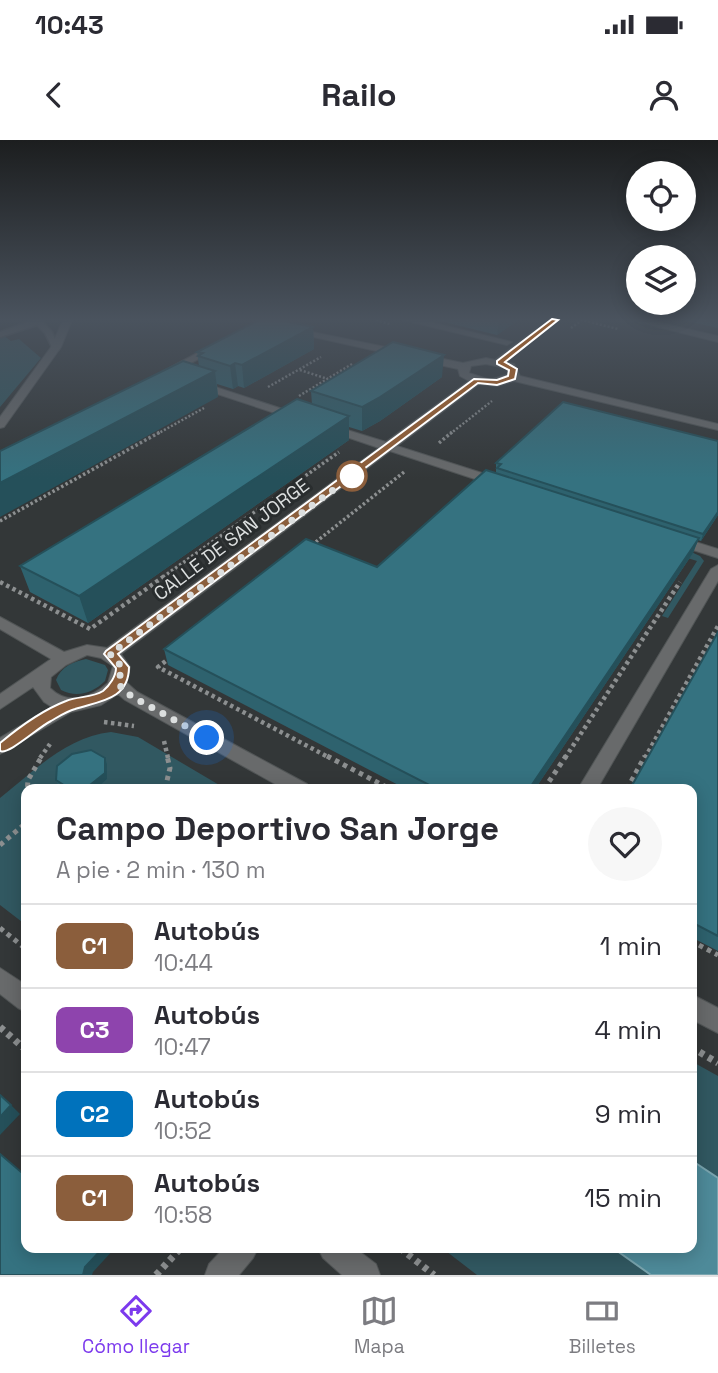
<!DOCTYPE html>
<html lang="es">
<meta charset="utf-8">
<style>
:root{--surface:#fff;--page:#f7f7f7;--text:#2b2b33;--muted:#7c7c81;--line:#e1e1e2;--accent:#7c3aed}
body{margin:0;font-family:"Space Grotesk",sans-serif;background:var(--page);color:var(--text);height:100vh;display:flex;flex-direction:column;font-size:26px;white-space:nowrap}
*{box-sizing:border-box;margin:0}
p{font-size:23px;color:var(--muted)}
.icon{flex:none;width:38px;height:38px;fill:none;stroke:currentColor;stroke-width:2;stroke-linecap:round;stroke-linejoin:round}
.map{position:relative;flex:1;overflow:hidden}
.details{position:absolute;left:21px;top:644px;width:676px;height:469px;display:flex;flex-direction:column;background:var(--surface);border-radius:14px;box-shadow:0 4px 18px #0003}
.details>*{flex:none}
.badge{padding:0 14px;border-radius:10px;font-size:24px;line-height:46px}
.controls{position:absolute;left:626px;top:21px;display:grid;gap:14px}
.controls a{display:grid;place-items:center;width:70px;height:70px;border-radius:50%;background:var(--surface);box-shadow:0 4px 18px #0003;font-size:35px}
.you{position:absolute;width:35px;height:35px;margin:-18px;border:5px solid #fff;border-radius:50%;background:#1a73e8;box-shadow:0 0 0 10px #1a73e833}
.map>.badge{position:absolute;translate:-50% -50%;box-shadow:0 0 0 4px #fff}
.round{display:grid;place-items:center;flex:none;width:74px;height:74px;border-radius:37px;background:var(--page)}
.headline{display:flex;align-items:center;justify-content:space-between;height:119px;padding:0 35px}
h1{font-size:33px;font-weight:700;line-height:52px}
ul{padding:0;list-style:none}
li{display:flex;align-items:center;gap:21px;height:84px;padding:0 35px;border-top:2px solid var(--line)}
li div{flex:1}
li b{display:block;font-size:26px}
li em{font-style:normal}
li .badge{min-width:77px;font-weight:700;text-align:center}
.status{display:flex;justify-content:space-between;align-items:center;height:49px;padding:0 35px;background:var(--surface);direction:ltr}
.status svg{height:19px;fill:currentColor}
header{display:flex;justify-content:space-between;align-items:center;height:91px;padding:0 35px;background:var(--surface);font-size:32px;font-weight:700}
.menu{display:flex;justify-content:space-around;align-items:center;height:98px;border-top:2px solid var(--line);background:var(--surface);font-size:19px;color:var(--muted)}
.menu a{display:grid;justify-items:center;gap:4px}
.menu .selected{color:var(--accent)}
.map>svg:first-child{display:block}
.green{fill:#315861}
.water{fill:#4e8a99;stroke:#79a4ae;stroke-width:2}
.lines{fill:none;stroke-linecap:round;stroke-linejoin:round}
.service-casing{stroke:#515556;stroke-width:3}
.minor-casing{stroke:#515556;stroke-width:2}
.path-far4{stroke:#8c8f90;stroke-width:2.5;stroke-dasharray:2 2;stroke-linecap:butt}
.path-far3{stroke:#8c8f90;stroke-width:3.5;stroke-dasharray:2.5 2.5;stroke-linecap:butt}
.path-far2{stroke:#8c8f90;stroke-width:4.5;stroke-dasharray:3.5 3.5;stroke-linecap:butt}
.path-far1{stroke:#8c8f90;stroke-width:5;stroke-dasharray:4.5 4.5;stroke-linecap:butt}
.path{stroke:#8c8f90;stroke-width:7;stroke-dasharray:5 5;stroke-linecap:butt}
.service{fill:#686a6b;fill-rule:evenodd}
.minor{fill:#686a6b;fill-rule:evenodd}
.wall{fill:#2e626e}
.shaded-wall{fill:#25505a}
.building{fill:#357280;stroke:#25505a;stroke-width:2}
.line{fill:#8b5e3c;stroke:#fff;stroke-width:2}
.walk{stroke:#dcdfdf;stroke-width:7;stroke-dasharray:0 12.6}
.stop-dot{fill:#fff;stroke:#8b5e3c;stroke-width:3.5}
.labels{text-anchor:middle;stroke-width:6;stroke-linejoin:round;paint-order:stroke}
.far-street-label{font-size:19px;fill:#dcdfdf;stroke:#292d2e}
</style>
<div class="status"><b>10:43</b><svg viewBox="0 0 49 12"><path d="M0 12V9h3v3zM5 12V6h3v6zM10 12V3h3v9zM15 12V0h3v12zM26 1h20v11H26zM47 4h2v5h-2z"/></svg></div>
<header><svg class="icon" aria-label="back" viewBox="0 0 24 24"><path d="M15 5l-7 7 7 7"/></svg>Railo<svg class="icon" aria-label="person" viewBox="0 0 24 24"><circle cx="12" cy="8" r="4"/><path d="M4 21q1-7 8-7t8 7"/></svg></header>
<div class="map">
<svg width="718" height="1135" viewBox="0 0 718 1135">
<rect width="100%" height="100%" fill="#333738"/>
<path class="green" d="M0,193l11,8 8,-2 22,19 -41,49z
M689,411l11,5 4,5 -36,57 -6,-2 35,-55 -22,-7z
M86,519l19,6 3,5 -3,11c-12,12 -28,17 -44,9l-5,-10c5,-13 16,-18 30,-21z
M111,592l27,5 88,52h-200v136l-26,-20v-107c34,-27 66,-61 111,-66z
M691,921l27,15v199h-241l-35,-27h249z"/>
<path class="water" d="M691,1020l27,18v97h-67l-38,-27h78z"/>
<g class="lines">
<g class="service-casing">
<path id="service" d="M33,180h8l11,12 7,17h-6l-8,-16 -8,-8 -37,12v-5z"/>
</g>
<g class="minor-casing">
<path id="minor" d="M63,180h9l-11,27 -57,80 -4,1v-11l51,-70z
M403,180h19l90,22 -5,3z
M548,180h10l-53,42 9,2 6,12 198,48v6l-204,-49 -17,5 -18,-2 -82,62 107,34v6h-8l-106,-35 -269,203 9,13 -4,15 11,10 170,92 2,5h-25l-159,-89 -7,-6 -17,11 -30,7 -71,42v-16l52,-31 -8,-5 -11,-15 -33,22v-15l51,-35 -51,-30v-12l64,35 23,-7 20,3 272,-200 -56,-19v-4h8l55,17 83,-61 -9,-5 -2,-7 -167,-37 -3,-1v-4l175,36 23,-5 9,2zM486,224l20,4 3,6 -19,6 -21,-7 2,-7zM87,515l14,3 12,8 -5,17c-17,15 -40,23 -58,5l1,-11 15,-12z
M630,180h18l70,16v6z
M214,204l8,2 -51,28 -9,-2z
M197,241l107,35 2,2 -10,2 -103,-34 -1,-2z
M673,395l45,14v9l-50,-16 -2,-3z
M718,425v16l-121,208h-19l133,-220z
M0,828l26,17v27l-8,-4 -18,-14z
M691,854l27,14v25l-27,-14z
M224,1108h34l-5,10 -14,17h-34l4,-11z
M318,1108h37l21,16 4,11h-38l-19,-17z"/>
</g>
<path class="path-far4" d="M376,180l14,4
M571,188l11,-8 36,9
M300,230l28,9
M268,247l53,-30
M299,256l53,-32
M157,294l47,-26
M450,294l42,-33"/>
<path class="path-far3" d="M439,303l13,-11
M0,381l160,-89
M312,405l92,-73
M163,437l176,-125"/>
<path class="path-far2" d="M0,442l90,47 76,-54
M171,517l-13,10 172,91
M104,582l30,4
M164,601l4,17
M40,618l10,-14
M565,618l115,-176
M645,618l73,-132"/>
<path class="path-far1" d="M327,616l63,33
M165,649l5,-21 -3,-12
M544,649l22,-33
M627,649l18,-33
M26,665l2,-25 14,-24
M0,705l26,-22
M0,788l26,21
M691,801l27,14"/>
<path class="path" d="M0,887l26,23
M691,907l27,16
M400,1108l34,27
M156,1135l25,-27"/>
<use href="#service" class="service"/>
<use href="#minor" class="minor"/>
</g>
<path class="wall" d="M436,180h82l-21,15z
M682,180h36v8z
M313,187l1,22 -70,39 -6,-2 -5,3 -16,-5 1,13 -19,-31 -2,-14z
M442,237l-62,44 -18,10 -13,-4v13l-261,183 -58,-31 -10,-26 292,-162 -1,-13z
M718,301v74l-17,26 -3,-1 -5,13 -158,236h-129l-238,-124 -4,-16 213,-82 119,-94v-10z
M718,492v319l-27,-14v-148z
M105,618l2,6v15l-11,10h-33l-4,-2 -3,-7z"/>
<path class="shaded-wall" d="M499,180h19l-21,15z
M313,187l1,22 -70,39 -2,-23z
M444,215l-2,22 -62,44 -18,10v-24z
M235,223l3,23 -5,3 -3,-23z
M215,231l3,26 -218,120v-34z
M349,276v24l-261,183 -9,-27z
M718,372v3l-17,26 2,-7z
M699,398l-6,15 -158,236h-6z
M105,618l2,6v15l-11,10h-26z
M11,965l9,9 -20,21v-18z
M103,1108h12l-22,24 -1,3h-9l2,-8z"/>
<path class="building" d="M259,180h20l34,7 -71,38 -7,-2 -5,3 -32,-10 5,-3 -6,-1z
M393,202l51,13 -64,42 -18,10 -51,-16z
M183,221l32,10 -215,112v-32z
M297,259l52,17 -270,180 -59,-30z
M563,262l155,39v71l-15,22 -206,-66 4,-4 -5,-1z
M486,330l213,68 -170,251h-92l-273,-140 142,-110 71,28z
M718,492v304l-27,-14v-133h-61z
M91,610l14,8v15l-15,12 -20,4 -14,-9 1,-14 15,-12z
M0,955l11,10 -11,12z
M0,1014l21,18 5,-5v81h77l-18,19 -2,8h-83z"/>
<linearGradient id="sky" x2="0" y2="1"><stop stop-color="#1c1e1f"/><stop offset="0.53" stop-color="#4a535e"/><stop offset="1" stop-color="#4a535e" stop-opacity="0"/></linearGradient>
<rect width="718" height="339" fill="url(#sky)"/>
<path class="line" d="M552,179l6,1 -53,42 12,7 -2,10 -18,6 -19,-2 -360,271 11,13c0,33 -30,34 -54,42 -8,2 -17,8 -24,12 -14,7 -42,34 -51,30v-8c18,-15 40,-32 66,-42 12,-5 26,-3 37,-10 7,-6 13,-15 13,-23l-12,-14 2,-3 368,-272 23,1 11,-4 1,-6 -12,-6v-3z"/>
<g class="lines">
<path class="walk" d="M207,598l-76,-42 -13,-12 4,-17 -12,-13 242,-178"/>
</g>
<circle class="stop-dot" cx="352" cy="336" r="14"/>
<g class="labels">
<g class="far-street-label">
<text transform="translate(231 399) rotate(-37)" y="7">CALLE DE SAN JORGE</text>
</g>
</g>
</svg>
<div class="controls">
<a><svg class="icon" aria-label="locate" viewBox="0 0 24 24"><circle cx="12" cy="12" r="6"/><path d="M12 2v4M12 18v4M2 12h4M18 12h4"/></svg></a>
<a><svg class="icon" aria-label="layers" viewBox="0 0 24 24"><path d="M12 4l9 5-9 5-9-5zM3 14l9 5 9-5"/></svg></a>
</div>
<div class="you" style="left:207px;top:598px"></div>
<section class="details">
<div class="headline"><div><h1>Campo Deportivo San Jorge</h1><p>A pie · 2 min · 130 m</p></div><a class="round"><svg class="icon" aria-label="heart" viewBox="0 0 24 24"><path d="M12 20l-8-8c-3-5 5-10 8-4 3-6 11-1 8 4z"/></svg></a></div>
<ul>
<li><span class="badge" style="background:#8b5e3c;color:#fff">C1</span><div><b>Autobús</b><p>10:44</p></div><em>1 min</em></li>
<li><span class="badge" style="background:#8e44ad;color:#fff">C3</span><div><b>Autobús</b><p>10:47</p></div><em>4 min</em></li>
<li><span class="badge" style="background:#0072bc;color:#fff">C2</span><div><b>Autobús</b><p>10:52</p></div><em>9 min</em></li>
<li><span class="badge" style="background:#8b5e3c;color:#fff">C1</span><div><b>Autobús</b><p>10:58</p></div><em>15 min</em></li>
</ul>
</section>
</div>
<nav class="menu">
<a class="selected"><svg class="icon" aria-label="directions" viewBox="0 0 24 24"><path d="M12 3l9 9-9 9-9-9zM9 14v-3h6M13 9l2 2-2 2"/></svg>Cómo llegar</a>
<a><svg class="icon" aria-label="map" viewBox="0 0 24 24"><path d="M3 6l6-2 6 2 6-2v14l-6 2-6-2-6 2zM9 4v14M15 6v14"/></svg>Mapa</a>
<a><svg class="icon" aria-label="tickets" viewBox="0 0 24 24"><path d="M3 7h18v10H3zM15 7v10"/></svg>Billetes</a>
</nav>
